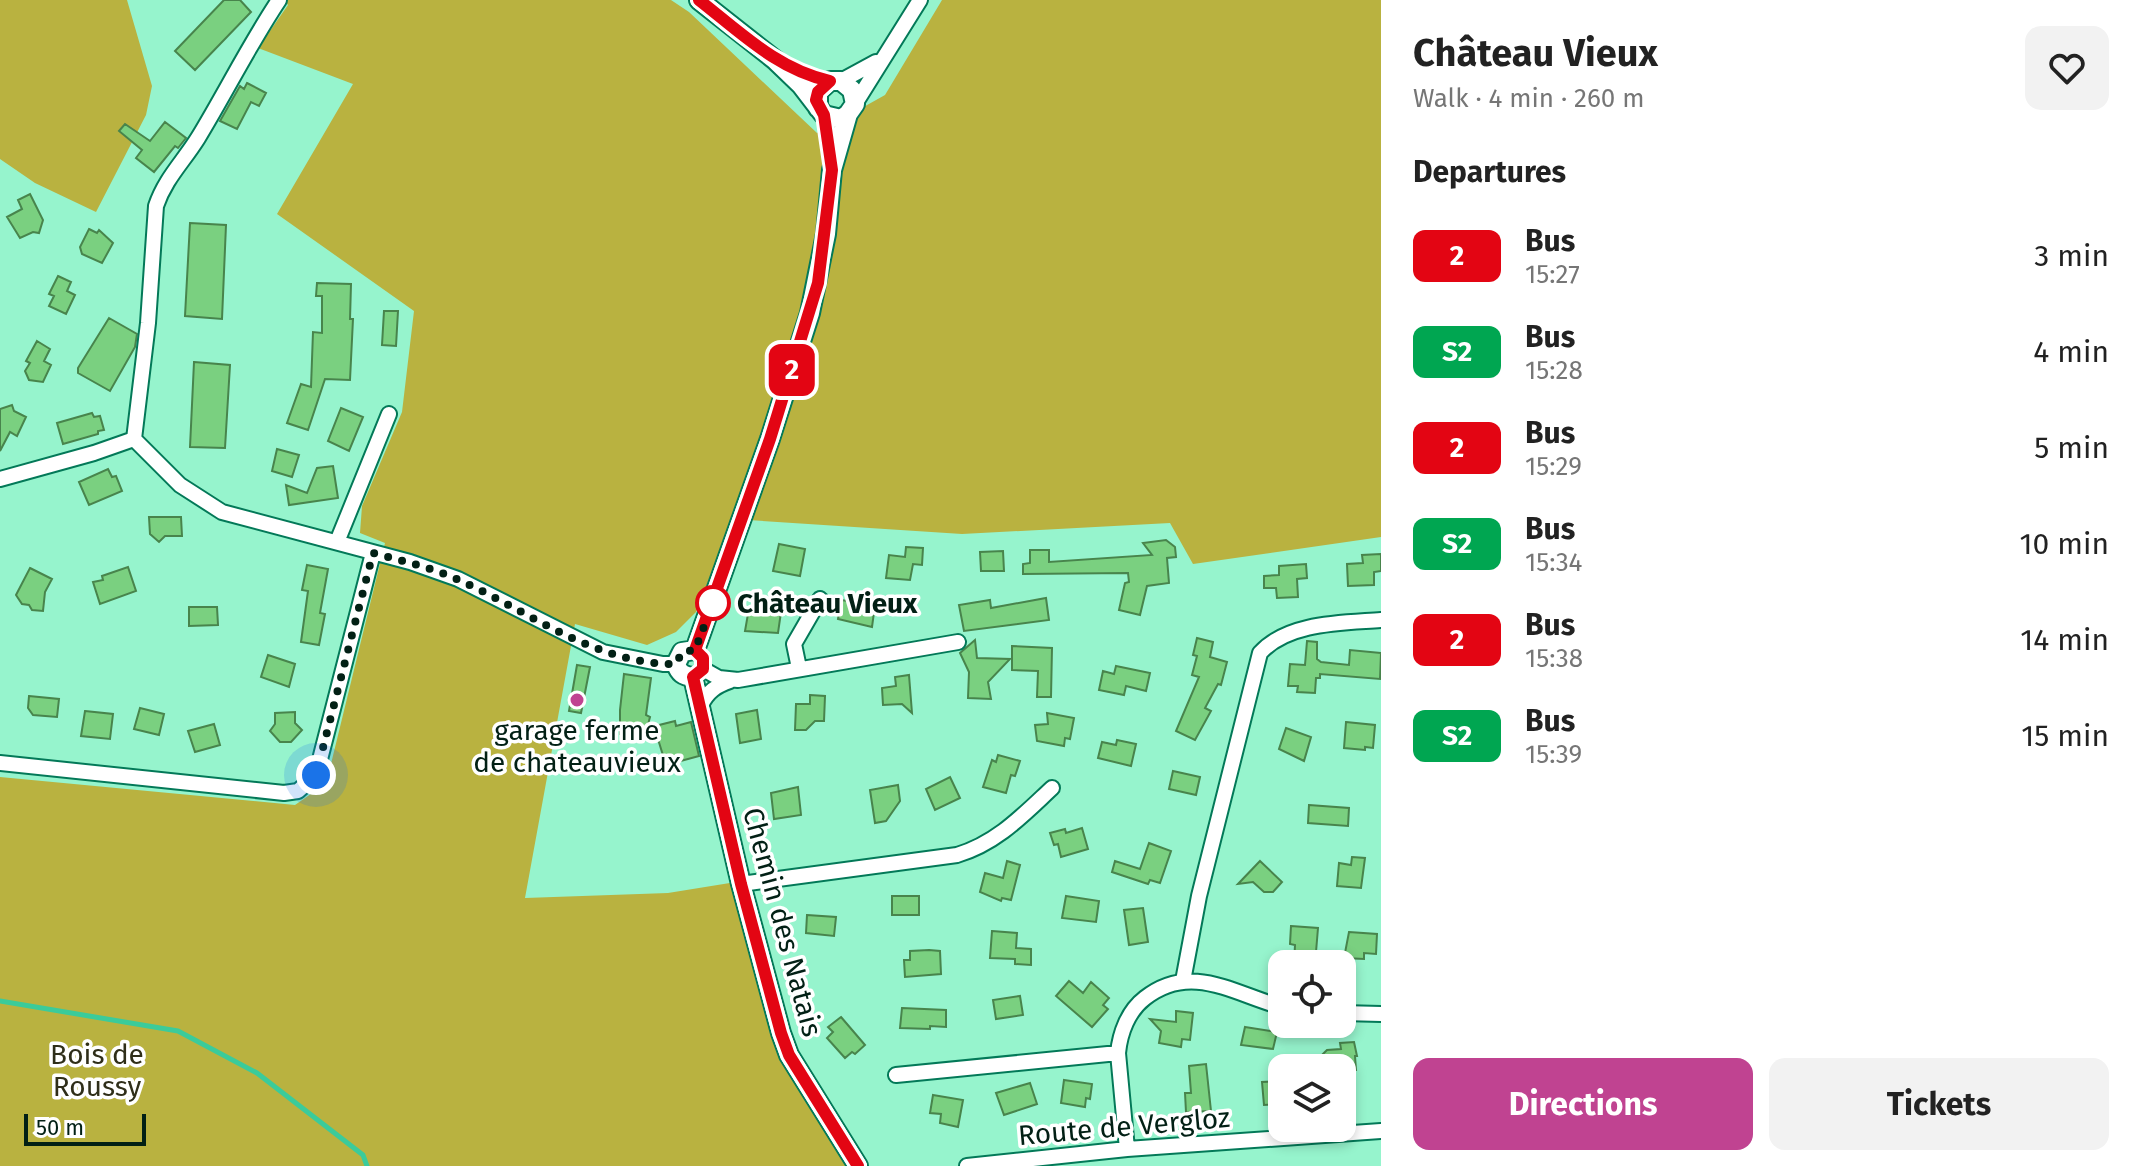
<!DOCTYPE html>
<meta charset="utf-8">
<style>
:root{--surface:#fff;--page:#f2f2f2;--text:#222;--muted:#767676;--accent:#c04391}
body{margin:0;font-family:"Fira Sans",sans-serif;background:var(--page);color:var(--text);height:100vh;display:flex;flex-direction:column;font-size:30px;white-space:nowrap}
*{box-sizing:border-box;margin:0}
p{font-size:26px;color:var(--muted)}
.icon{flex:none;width:44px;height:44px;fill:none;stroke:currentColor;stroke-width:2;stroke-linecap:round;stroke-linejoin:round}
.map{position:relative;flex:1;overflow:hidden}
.drawer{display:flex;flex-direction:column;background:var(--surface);width:760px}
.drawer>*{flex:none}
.badge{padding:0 16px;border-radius:12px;font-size:28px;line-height:52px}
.tools{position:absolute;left:1268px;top:950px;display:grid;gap:16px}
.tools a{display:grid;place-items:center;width:88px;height:88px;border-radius:16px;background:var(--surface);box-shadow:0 4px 12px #0003;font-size:40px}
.scale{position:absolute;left:24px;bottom:20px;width:122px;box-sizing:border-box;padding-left:8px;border:4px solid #022015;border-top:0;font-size:22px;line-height:28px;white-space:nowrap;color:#022015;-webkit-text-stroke:6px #fff;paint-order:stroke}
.you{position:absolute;width:40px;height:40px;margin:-20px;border:6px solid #fff;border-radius:50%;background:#1a73e8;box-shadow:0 0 0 12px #1a73e833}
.map>.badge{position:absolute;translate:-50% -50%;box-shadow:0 0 0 4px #fff}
h2{padding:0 32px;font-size:30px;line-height:72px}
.round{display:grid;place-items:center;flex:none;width:84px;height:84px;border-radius:16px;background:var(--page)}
.head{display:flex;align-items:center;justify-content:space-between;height:136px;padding:0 32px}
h1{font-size:38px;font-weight:700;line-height:60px}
.action{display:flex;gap:16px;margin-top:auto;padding:16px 32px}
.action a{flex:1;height:92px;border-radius:16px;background:var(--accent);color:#fff;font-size:32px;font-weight:700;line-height:92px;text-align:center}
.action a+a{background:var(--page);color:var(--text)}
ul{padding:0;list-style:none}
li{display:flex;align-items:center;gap:24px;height:96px;padding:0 32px}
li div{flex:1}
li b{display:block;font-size:30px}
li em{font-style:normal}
li .badge{min-width:88px;font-weight:700;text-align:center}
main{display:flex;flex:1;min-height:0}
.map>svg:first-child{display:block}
.green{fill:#b9b240}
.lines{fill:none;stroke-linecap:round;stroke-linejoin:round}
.stream{stroke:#3bcb9a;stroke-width:5}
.building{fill:#7ad080;stroke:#48844c;stroke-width:2}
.minor-casing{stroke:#037958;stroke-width:18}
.tertiary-casing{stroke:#037958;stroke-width:22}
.minor{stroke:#fff;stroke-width:14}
.tertiary{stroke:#fff;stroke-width:18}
.line-casing{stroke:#fff;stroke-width:18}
.line{stroke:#e30513;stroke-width:12}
.walk{stroke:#022015;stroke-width:8;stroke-dasharray:0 14.4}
.stop-dot{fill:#fff;stroke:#e30513;stroke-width:4}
.poi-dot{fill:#c04391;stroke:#fff;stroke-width:3}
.labels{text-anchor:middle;stroke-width:7;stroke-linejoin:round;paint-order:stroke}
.stop-label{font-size:28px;font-weight:bold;fill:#022015;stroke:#fff;text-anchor:start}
.poi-label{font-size:28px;fill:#022015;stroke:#fff}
.street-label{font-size:28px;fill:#022015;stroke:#fff}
.park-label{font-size:28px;fill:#2f2e19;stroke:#fff}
</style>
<main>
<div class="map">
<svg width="1381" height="1166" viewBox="0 0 1381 1166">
<rect width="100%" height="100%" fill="#96f4cd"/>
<path class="green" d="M0,0h127l25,86 -6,29 -50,97 -61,-29 -35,-24z
M284,0h387l18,12 128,121 68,-38 57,-95h439v537l-188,27 -23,-41 -208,11 -229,-15 -37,93 -20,20 -29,13 -72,-21 -50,274 143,-5 68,-11 39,162 15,29 60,93h-850v-389l295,28 23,-16 11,-17 56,-229 -25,-10 2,-27 40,-94 12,-101 -137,-97 76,-130 -95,-36 30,-43z"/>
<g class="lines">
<path class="stream" d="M0,1001l178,30 79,42 106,82 4,11"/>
</g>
<path class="building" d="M224,0h16l11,12 -56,58 -20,-19z
M247,83l19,10 -7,13 -8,-4 -14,27 -17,-8 20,-35 4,3z
M165,122l21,16 -8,10 -3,-2 -21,26 -18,-14 6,-8 -23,-19 6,-7 25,17z
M30,194l13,26 -4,13 -6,-1 -13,6 -13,-21 15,-8 -4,-9z
M190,223l36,2 -4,94 -37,-3z
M89,229l8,4 2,-3 14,13 -11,20 -20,-9 -2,-7z
M58,276l13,6 -4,9 8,4 -9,19 -17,-8 5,-10 -5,-2z
M317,283l34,1 -1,35h3l-3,61 -25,-1 -17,51 -21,-7 14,-39 10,3 2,-55 9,1v-37h-6z
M384,311h14l-2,35 -14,-1z
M109,318l28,16 -2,13 -25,44 -32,-18v-5z
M37,341l13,8 -6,12 7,4 -8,17 -14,-2 -4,-9 5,-8 -4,-2z
M194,362l36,3 -5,83 -35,-1z
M12,405l2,6 12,6 -9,19 -7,-4 -10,19v-42z
M341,408l22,9 -14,34 -21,-10z
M92,413l2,4 6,-1 4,14 -6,1v3l-35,10 -6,-21z
M277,449l22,6 -7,22 -20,-6z
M333,466l5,32 -49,7 -3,-20 21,8 10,-25z
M108,469l4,8 4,-1 6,15 -33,14 -10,-23z
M149,517h32l1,19h-17l-6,6 -9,-8z
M1166,540l9,7 1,10 -9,1 2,25 -22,3 -7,29 -21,-5 6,-27 4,-1 -1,-9 -105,1v-10l7,-1v-13h19v12l103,-7 -9,-12z
M779,544l26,5 -5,27 -27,-5z
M906,547l17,1 -1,17 -9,-1 -3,16 -24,-2 3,-23 16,2z
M1003,551l1,20h-23l-1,-19z
M1381,554v17l-7,1v13l-26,1 -1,-22 16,-1 -1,-8z
M1306,564l1,14 -10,1 1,18 -21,1 -1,-10h-12v-12l15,-1v-9z
M307,565l21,4 -8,44 5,1 -6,31 -18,-3 7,-51 -6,-1z
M128,567l8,24 -36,13 -7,-22 10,-2 -1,-4z
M30,568l22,11 -7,13 -2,19 -11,-1 -3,-5 -7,-1 -6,-9z
M1046,598l3,22 -85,11 -5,-26 31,-5 1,8z
M841,600l34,5 -3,22 -34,-8z
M189,607h28l1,18 -29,1z
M749,608l32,4 -3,21 -33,-2z
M1197,638l16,4 -3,15 17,5 -6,23 -3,-1 -13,24 6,3 -16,29 -19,-9 23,-54 -7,-2 5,-19 -4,-1z
M975,640l2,18 33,1 -22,23 3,17 -23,-1 1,-26 -9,-19z
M1307,641l10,1v17l4,3 28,3 1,-15 31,3 -1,26 -60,-5v4h-4l-1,15 -18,-1 1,-6h-10l2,-22 15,1z
M1012,646l40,2 -1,49h-14l1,-26 -26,-1z
M268,655l27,9 -6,23 -28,-10z
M577,665l13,2 -9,46 -12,-2z
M1116,666l34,7 -4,18 -20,-5 -2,9 -25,-5 4,-19 11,3z
M624,674l27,4 -5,37 4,2 -3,11 28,-7 1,5 15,-4 8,34 -33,9 -9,-29 -37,-2v-24z
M909,675l3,38 -10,-9 -19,1 -1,-17 14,-2 -1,-9z
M810,695l15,1 -1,25h-9l-9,9h-11l1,-26h14z
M29,696l30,3 -2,18 -24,-2 -5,-7z
M140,708l24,6 -5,21 -25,-6z
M757,710l4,29 -21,4 -4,-29z
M85,711l28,3 -3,25 -29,-3z
M295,712v11l7,7 -11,12h-11l-10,-11 5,-7v-11z
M1047,713l27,5 -4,21 -5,-1 -1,8 -27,-5 -2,-16 13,-1z
M1346,722l29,3 -2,23 -8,-1v3l-21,-2z
M214,724l6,21 -25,7 -7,-21z
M1286,728l25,9 -7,24 -25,-12z
M1117,740l19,4 -5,22 -33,-8 4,-16 14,3z
M998,755l22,6 -5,15 -4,-1 -5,18 -23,-6 9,-27 4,2z
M1173,771l27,6 -4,18 -27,-6z
M950,777l10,21 -25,12 -9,-21z
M898,785l2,16 -14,20 -11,2 -5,-33z
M798,787l3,28 -27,4 -3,-26z
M1309,805l40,3 -1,18 -40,-3z
M1082,828l6,21 -27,8 -3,-13 -4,1 -4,-12 15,-4 1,4z
M1149,843l22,8 -11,32 -10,-3 -2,4 -36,-12 3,-11 25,8z
M1352,857l13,1 -4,30 -24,-2 2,-23 12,2z
M1007,861l13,4 -9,35 -9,-2 -1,3 -21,-9 5,-19 18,5z
M1260,861l22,21 -9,10h-9l-11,-10 -15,2z
M892,896h27v19h-27z
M1066,896l33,5 -3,21 -34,-4z
M1143,908l5,34 -19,3 -5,-35z
M807,915l29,2 -2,19 -28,-3z
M1291,926l27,2 -3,36h-21l1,-19 -5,-1z
M992,931l25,2 -1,15 15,1v16l-16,-1v-5l-25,-1z
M1349,932l28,2 -1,20 -12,-1v6l-20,-1z
M929,950l11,1 1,23 -36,3 -1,-17h6v-9z
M1069,981l14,12 8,-11 18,16 -6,7 5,4 -16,18 -36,-31z
M1020,996l3,19 -27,4 -3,-19z
M902,1008l44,2v17l-16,-1v3l-30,-1z
M1176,1011l17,2 -3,27 -8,-1 -1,8 -22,-4 2,-12 -11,-12 26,3z
M841,1017l24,28 -10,9 -3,-2 -7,6 -18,-20 6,-6 -5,-5z
M1245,1027l32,5 -4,17 -32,-4z
M1354,1042l3,14h-2l1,14 -33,-2 -1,-13 5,-5 14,-1 -1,-6z
M1206,1064l5,47 -25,1 -1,-19h6l-2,-27z
M1064,1080l28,4 -2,15 -4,-1 -1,9 -24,-4z
M1282,1081v23l-18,1 -2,-23z
M1030,1083l7,21 -33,11 -8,-22z
M933,1095l30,5 -5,27 -18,-4 1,-9 -11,-1z"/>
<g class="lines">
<g class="minor-casing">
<path id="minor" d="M279,0c-30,45 -53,92 -81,138 -15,24 -33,41 -42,68l-8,117 -14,116 46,46 42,27 188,50 48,17 145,73 60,12h13
M841,81l35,-19
M855,104l65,-104
M0,479l94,-26 40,-14
M337,542l52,-128
M799,668l-5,-24 26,-45
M703,669l16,9 19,2 220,-38
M701,705c7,-14 15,-19 29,-24
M0,763l284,30 14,-2 18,-16 57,-222
M741,884l216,-29c40,-12 66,-40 95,-67
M1183,981l16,-85 61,-243c28,-31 82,-30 121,-33
M1342,1013l39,1
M896,1075l222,-22
M1127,1149l-9,-96c2,-20 10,-42 27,-55 46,-36 89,-4 137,9
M967,1166l160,-17 254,-18"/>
</g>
<g class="tertiary-casing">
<path id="tertiary" d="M699,0l76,60 26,25 23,30 17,4 7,-5
M695,650l75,-211 40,-126 16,-79 6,-64 16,-56 7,-10 -3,-14 -11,-9h-11l-12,11v16
M693,677l48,207 40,149 8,22 69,111
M693,677c-10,-1 -14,-4 -17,-13l6,-12 13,-2"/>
</g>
<use href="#minor" class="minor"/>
<use href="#tertiary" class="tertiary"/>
</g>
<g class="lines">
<g class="line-casing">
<path id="line" d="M699,0c41,32 79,70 131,81l-12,11 -2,8 8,15 8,55 -14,113 -48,156 -75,211 8,8v11l-10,8 48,207 40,149 8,22 69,111"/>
</g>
<use href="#line" class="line"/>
<path class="walk" d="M316,775l57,-222c30,8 60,15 88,28 69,31 136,84 215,83l6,-12 13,-2 18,-47"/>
</g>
<circle class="stop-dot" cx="713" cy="603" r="16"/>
<circle class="poi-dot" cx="577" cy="700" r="8"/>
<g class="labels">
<g class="stop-label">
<text x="737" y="613">Château Vieux</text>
</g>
<g class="poi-label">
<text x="577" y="740">garage ferme<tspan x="577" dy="32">de chateauvieux</tspan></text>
</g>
<g class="street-label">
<text transform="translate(783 922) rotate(75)" y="10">Chemin des Natais</text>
<text transform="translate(1124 1126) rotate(-5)" y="10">Route de Vergloz</text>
</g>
<g class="park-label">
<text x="97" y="1064">Bois de<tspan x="97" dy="32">Roussy</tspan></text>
</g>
</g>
</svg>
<div class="tools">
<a><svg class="icon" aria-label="locate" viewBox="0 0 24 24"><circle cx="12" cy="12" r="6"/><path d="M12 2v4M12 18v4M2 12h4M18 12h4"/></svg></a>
<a><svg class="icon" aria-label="layers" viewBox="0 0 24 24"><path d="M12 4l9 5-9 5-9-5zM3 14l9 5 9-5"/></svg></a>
</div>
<div class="scale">50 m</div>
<div class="you" style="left:316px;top:775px"></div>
<b class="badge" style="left:792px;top:370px;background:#e30513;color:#fff">2</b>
</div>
<section class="drawer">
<div class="head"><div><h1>Château Vieux</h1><p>Walk · 4 min · 260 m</p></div><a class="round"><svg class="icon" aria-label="heart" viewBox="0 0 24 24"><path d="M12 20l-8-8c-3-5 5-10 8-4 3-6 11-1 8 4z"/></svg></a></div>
<h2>Departures</h2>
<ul>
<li><span class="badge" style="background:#e30513;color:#fff">2</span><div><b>Bus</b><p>15:27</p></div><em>3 min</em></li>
<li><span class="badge" style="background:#00a651;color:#fff">S2</span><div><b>Bus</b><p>15:28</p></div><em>4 min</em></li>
<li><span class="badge" style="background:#e30513;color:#fff">2</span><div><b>Bus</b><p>15:29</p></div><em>5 min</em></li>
<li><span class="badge" style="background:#00a651;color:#fff">S2</span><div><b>Bus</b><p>15:34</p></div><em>10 min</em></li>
<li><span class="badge" style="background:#e30513;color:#fff">2</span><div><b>Bus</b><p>15:38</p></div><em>14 min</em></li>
<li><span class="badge" style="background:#00a651;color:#fff">S2</span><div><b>Bus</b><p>15:39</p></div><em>15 min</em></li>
</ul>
<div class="action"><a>Directions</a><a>Tickets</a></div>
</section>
</main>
